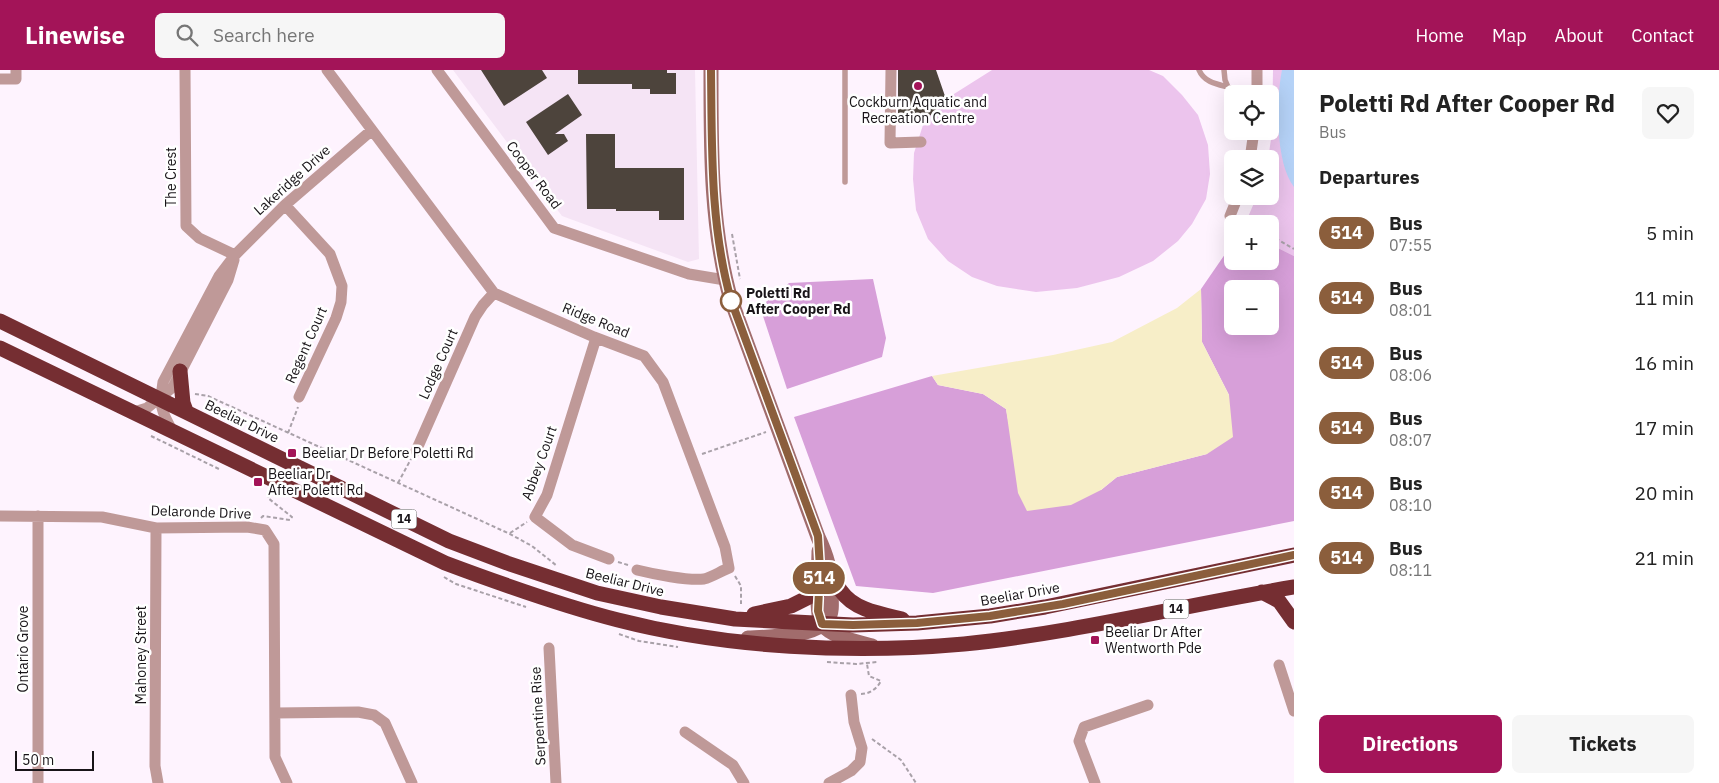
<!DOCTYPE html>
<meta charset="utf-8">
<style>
:root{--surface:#fff;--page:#f6f6f6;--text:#222;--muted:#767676;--accent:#a31458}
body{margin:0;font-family:"IBM Plex Sans",sans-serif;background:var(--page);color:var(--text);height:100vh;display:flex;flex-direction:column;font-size:19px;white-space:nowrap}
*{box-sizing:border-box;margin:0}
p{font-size:16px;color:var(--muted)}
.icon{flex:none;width:28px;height:28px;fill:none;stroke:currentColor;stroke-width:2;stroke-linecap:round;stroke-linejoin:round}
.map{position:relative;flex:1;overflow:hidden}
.drawer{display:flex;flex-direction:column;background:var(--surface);width:425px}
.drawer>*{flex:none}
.badge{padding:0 10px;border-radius:16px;font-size:18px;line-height:32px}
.buttons{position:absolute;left:1224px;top:15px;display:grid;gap:10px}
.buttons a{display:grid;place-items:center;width:55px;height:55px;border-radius:8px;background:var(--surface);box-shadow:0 5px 20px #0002;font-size:25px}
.scale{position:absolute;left:15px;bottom:12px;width:79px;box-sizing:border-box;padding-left:5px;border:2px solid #181418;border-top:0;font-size:14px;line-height:18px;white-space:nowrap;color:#181418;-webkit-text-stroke:4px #fff;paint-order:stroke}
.map>.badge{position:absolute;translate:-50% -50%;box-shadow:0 0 0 2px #fff}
h2{padding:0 25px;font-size:19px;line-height:45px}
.round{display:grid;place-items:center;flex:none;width:52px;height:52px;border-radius:8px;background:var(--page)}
.summary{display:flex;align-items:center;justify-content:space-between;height:85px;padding:0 25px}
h1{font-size:24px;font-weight:700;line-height:38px}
.primary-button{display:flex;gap:10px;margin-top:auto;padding:10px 25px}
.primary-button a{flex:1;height:58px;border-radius:8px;background:var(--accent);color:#fff;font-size:20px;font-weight:700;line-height:58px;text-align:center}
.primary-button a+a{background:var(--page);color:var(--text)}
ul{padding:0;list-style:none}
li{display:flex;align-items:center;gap:15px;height:65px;padding:0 25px}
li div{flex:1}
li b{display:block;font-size:19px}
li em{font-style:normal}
li .badge{min-width:55px;font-weight:700;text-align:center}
header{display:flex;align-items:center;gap:30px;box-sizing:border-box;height:70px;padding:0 25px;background:var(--accent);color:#fff}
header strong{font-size:24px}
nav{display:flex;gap:28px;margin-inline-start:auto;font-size:18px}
.search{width:350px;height:45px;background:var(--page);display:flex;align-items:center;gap:12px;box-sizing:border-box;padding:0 18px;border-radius:8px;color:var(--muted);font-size:19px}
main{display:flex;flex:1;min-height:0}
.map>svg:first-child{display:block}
.built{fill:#f5e4f5}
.green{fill:#ecc4ed}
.forest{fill:#d79fd9;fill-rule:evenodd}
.sand{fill:#f7eec8}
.water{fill:#b5d2f7}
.building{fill:#4d443c}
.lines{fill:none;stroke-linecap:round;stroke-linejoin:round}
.path{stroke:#a9a1a9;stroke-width:2;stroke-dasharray:4 2.5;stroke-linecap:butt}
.lane{stroke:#bf9998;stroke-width:5.5}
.street{stroke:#bf9998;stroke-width:11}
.secondary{stroke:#a16c6c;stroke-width:15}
.highway{stroke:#752e32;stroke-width:15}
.line-casing{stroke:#fff;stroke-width:11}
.line{stroke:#8b5e3c;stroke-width:8}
.poi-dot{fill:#a31458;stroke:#fff;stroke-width:2}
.stop-dot{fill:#fff;stroke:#8b5e3c;stroke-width:2.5}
.labels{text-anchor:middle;stroke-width:5;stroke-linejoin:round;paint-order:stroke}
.shield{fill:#fff;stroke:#5d5a5d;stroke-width:1}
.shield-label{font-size:12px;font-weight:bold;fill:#181418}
.poi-label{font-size:14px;fill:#181418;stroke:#fff;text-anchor:start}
.street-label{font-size:14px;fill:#181418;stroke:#fff}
.stop-label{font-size:14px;font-weight:bold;fill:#181418;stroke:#fff;text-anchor:start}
</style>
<header>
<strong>Linewise</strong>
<div class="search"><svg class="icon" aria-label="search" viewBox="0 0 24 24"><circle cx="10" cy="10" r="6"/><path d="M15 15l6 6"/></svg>Search here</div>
<nav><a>Home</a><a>Map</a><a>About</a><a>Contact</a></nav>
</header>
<main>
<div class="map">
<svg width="1294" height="713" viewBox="0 0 1294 713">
<rect width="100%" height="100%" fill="#fef3fe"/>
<path class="built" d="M453,0h242l4,189 -11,3 -126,-46z"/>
<path class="green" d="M992,0h157l14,6 19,19 16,20 10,30 2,29 -4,25 -14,25 -14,17 -25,20 -34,16 -42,11 -41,4 -39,-6 -25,-9 -24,-16 -20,-22 -12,-29 -3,-31 1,-26 10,-31 22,-23z
M1273,0h21v186l-24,-12v-20h-25l12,-28h13v-37h-2l4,-26z"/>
<path class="forest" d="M1232,174v17h38v-17l24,12v265l-361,72 -77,-7 -62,-169 138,-41 6,9 45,9 23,15 4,21 91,60 16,-13 90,-23 22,-59 -27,-53 -1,-53zM1232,219h38v37h-38z
M873,209l13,59 -4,19 -95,32 -27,-82 29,-24z"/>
<path class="sand" d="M1201,219l1,53 27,53 4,42 -26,17 -90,23 -16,13 -30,15 -44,6 -9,-18 -12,-84 -23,-15 -45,-9 -6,-9 121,-21 59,-13 65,-34z"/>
<path class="water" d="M1282,0h12v117c-19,-24 -18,-88 -12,-117z"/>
<path class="building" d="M481,0h61l5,8 -43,28z
M578,0h89v3h9v21h-26v-5h-18v-5h-54z
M898,0h38l10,29 -22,23 -26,-1z
M568,24l14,21 -27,19h9l4,7 -20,14 -22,-33z
M586,64h29v34h69v52h-25v-9h-43v-2h-29z"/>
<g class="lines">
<path class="path" d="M1240,150l9,4
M732,164l8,45
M1270,165l24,14
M195,324l13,2 302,138 22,12 25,20
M288,363l10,-26
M151,366l70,34
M702,384l64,-22
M398,413l13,-24
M261,448l2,-2 27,4 2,-3 -24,-19 1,-5
M510,463l17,-11
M618,492l10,3
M735,506l6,10v18
M444,507l12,7 70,23
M619,564l20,7 39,6
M827,592l29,2 21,-2
M861,624c8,0 16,-5 20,-13l-12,-5 -2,-12
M872,669l29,21 15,23"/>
<path class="lane" d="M1199,0c5,12 17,14 29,17
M1224,0l1,10 3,7 15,7
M845,112v-112"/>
<path class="street" d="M185,0l1,156 13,12 36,17
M327,0l167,223 100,44 50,19 19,26 62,165 4,21c-8,3 -17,9 -25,11 -16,2 -51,-5 -67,-9
M437,0l117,158 135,46 36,6
M891,0l-1,73 31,-1
M1257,0v24
M0,9h16v-9
M1250,89l4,-28
M285,135l45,49 12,32 -1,16 -5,16 -37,79
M1230,146l8,-20
M596,268l-49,157 -12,22 37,28 37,14
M134,342l13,-4 26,-21 55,-107 6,-20
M173,362c-12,-21 -14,-27 -10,-50l56,-106 16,-21 50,-50 87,-75
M416,381l59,-134 8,-12 11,-12
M0,446l102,1 54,11 91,-1 18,3 9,14 1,213 12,26
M156,458l-1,238 3,17
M549,578l7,135
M1279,595l15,46
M275,643l83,-1 16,3 11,8 27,60
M685,662l48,33 11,18
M38,713v-267
M829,713l22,-12 9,-9 2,-14 -8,-26 -3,-27
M1095,713l-16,-42 5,-14 64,-22"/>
<path class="secondary" d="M711,0c0,76 -1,156 20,230l87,237c9,19 13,33 13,55 0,8 2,20 -3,27 -12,18 -60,18 -80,19
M819,481c0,16 -4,63 3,73 9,13 36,18 50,22"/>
<path class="highway" d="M0,251l449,220 58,22 90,30 64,14 74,12 118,6 64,-2 73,-7 55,-9 249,-52
M0,278l445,215c56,21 114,42 173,57 109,28 234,34 346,24 111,-11 220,-39 330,-57
M180,301l3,32 3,8
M830,499c3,7 6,16 11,22 13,19 40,23 61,28
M1262,522l17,9 15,21
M754,544l37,-8 28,-14"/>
</g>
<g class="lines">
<g class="line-casing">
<path id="line" d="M711,0c1,76 -1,156 20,230l87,236 2,33 -2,42 4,13 31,1 64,-2 73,-7 73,-12 231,-49"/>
</g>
<use href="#line" class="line"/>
</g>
<g class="poi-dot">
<circle cx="918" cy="16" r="5"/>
<rect x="287" y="378" width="10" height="10" rx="2.5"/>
<rect x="253" y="407" width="10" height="10" rx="2.5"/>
<rect x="1090" y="565" width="10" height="10" rx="2.5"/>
</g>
<circle class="stop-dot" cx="731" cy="231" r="10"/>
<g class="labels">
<g class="shield">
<rect x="391.5" y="439.5" width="25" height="19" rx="4"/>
<rect x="1163.5" y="529.5" width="25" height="19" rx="4"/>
</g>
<g class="shield-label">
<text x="404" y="453">14</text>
<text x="1176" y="543">14</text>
</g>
<g class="poi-label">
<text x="918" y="37" text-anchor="middle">Cockburn Aquatic and<tspan x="918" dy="16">Recreation Centre</tspan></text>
<text x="302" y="388">Beeliar Dr Before Poletti Rd</text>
<text x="268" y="409">Beeliar Dr<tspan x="268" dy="16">After Poletti Rd</tspan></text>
<text x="1105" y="567">Beeliar Dr After<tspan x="1105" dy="16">Wentworth Pde</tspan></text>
</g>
<g class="street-label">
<text transform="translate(534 105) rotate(53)" y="5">Cooper Road</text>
<text transform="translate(171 107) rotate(-90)" y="5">The Crest</text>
<text transform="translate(292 110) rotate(-42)" y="5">Lakeridge Drive</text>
<text transform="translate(596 250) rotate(22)" y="5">Ridge Road</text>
<text transform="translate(306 275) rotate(-66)" y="5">Regent Court</text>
<text transform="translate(438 294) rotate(-66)" y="5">Lodge Court</text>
<text transform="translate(242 351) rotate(26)" y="5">Beeliar Drive</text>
<text transform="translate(539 393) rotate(-70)" y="5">Abbey Court</text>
<text transform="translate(201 442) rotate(2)" y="5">Delaronde Drive</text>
<text transform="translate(625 512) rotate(14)" y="5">Beeliar Drive</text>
<text transform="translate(1020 524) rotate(-10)" y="5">Beeliar Drive</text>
<text transform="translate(23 579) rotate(-90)" y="5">Ontario Grove</text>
<text transform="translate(141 585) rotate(-90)" y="5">Mahoney Street</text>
<text transform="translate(538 646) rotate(-93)" y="5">Serpentine Rise</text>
</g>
<g class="stop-label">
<text x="746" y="228">Poletti Rd<tspan x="746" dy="16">After Cooper Rd</tspan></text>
</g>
</g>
</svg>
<div class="buttons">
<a><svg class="icon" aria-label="locate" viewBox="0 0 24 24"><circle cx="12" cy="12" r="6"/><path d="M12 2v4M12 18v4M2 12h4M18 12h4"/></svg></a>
<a><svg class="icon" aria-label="layers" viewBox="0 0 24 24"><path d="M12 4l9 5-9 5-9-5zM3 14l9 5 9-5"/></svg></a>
<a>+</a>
<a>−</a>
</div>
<div class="scale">50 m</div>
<b class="badge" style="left:819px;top:508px;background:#8b5e3c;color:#fff">514</b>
</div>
<section class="drawer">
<div class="summary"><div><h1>Poletti Rd After Cooper Rd</h1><p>Bus</p></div><a class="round"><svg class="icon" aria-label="heart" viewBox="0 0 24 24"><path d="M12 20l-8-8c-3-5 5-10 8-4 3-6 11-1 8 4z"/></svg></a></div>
<h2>Departures</h2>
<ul>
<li><span class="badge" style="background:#8b5e3c;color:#fff">514</span><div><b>Bus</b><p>07:55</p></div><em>5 min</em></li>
<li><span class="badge" style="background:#8b5e3c;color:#fff">514</span><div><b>Bus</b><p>08:01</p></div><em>11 min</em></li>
<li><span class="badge" style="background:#8b5e3c;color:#fff">514</span><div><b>Bus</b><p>08:06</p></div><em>16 min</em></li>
<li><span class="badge" style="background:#8b5e3c;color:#fff">514</span><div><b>Bus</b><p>08:07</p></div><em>17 min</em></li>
<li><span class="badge" style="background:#8b5e3c;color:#fff">514</span><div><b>Bus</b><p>08:10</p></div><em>20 min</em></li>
<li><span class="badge" style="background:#8b5e3c;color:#fff">514</span><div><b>Bus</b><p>08:11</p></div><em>21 min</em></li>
</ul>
<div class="primary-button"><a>Directions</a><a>Tickets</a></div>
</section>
</main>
